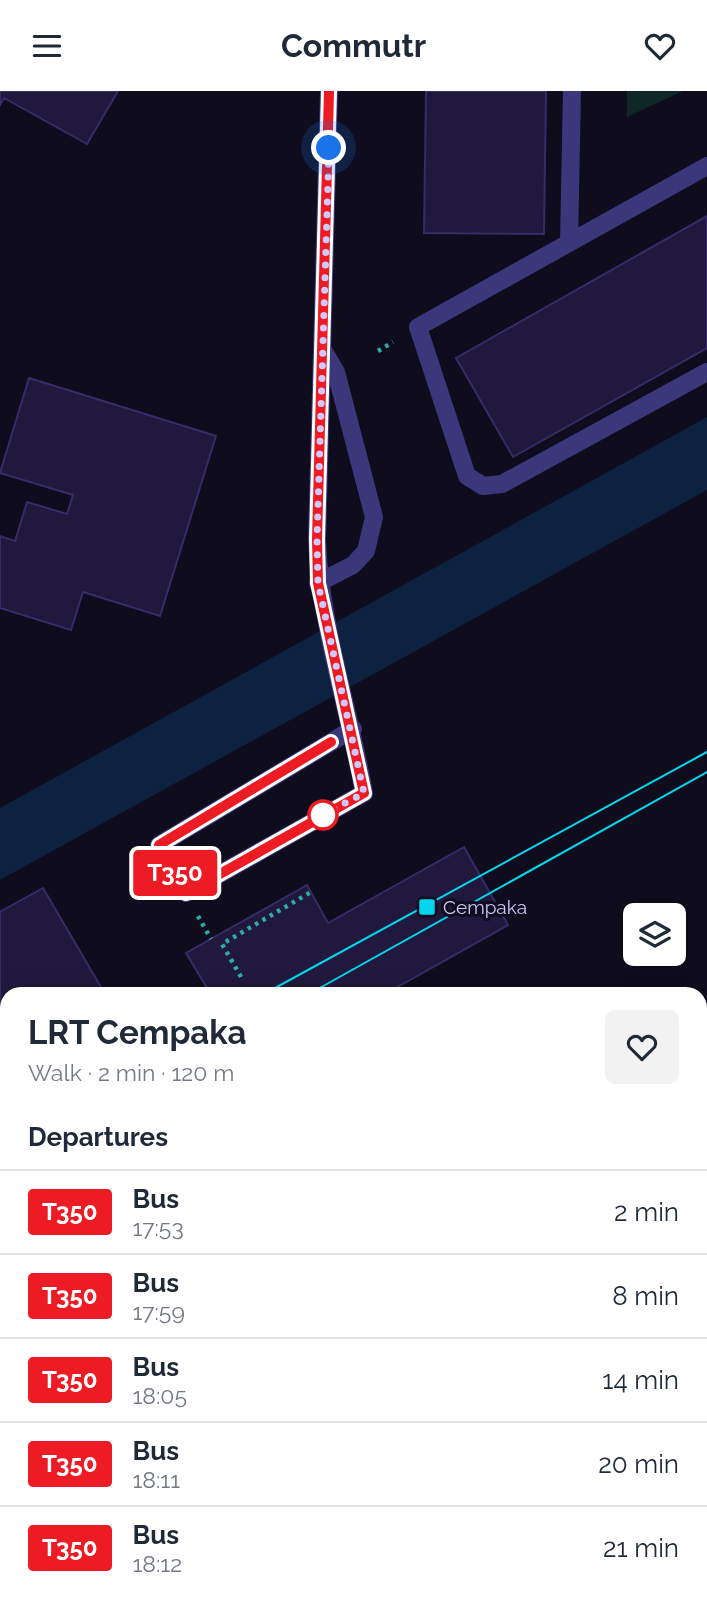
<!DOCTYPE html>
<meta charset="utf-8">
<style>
:root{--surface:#fff;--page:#f2f2f3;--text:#1f2937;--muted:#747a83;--line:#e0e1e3}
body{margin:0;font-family:Raleway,sans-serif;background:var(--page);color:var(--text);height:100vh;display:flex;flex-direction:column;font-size:26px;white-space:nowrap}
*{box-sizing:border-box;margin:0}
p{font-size:23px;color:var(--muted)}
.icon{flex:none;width:38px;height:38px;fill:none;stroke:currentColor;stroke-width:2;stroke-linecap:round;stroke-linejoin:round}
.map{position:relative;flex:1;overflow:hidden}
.side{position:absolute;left:0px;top:896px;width:707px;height:618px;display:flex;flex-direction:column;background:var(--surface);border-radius:21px 21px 0 0;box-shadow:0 4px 18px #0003}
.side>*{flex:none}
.badge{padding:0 14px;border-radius:5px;font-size:24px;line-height:46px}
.tools{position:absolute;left:623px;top:812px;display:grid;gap:14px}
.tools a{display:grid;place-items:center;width:63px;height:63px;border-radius:10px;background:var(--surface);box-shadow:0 4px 18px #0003;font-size:35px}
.you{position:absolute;width:35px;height:35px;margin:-18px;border:5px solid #fff;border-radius:50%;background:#1a73e8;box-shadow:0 0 0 10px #1a73e833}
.map>.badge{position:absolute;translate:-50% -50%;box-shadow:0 0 0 4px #fff}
h2{padding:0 28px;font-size:26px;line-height:63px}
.round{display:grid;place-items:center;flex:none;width:74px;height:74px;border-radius:10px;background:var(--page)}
.head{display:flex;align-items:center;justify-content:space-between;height:119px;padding:0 28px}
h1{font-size:33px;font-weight:700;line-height:52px}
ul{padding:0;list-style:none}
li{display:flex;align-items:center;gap:21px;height:84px;padding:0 28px;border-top:2px solid var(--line)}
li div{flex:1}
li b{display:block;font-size:26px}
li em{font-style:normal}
li .badge{min-width:77px;font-weight:700;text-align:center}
header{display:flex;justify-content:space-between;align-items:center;height:91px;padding:0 28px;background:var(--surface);font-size:32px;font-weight:700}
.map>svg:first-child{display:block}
.green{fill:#0f2726}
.water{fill:#0d2140}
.building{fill:#20193d;stroke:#372b69;stroke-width:2}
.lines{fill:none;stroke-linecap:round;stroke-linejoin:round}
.path{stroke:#30aba4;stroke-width:4.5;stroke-dasharray:3.5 5;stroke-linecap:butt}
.minor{stroke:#3a387b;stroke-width:18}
.tram{stroke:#06d6ed;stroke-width:2}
.line-casing{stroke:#fff;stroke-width:16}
.line{stroke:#ed1b24;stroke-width:10}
.walk{stroke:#cfc9fe;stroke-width:7;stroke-dasharray:0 12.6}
.stop-dot{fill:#fff;stroke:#ed1b24;stroke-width:3.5}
.poi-dot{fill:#06d6ed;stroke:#0f0c1d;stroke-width:2.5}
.labels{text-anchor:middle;stroke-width:6;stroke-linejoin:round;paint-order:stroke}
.poi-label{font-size:19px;fill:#cfc9fe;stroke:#0f0c1d;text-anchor:start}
</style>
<header><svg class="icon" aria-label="menu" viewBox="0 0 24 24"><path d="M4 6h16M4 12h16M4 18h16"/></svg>Commutr<svg class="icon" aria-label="heart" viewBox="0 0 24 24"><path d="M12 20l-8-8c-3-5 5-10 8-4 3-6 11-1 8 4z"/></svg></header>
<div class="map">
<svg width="707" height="1513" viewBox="0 0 707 1513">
<rect width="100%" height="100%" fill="#0f0c1d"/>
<path class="green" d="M627,0h56l-56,26z
M255,1507h297l-1,6h-306z"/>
<path class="water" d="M707,326v73l-707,390v-72z"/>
<path class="building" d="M0,0h118l-31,53 -83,-46 -4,7z
M426,0h120l-2,143 -120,-1z
M707,125v132l-194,109 -57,-99z
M29,287l187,58 -56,180 -77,-24 -12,38 -71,-22v-72l15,5 12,-39 40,12 6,-19 -73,-22z
M464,756l44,78 -123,69h-188l10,-6 -21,-35 121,-68 21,38z
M43,797l62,106h-98v97l-7,4v-183z
M700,1154l7,1v70l-7,-1z
M700,1266l7,1v39l-7,-1z
M700,1305l7,1v39l-7,-1z
M700,1344l7,1v40l-7,-1z
M700,1384l7,1v39l-7,-1z
M7,1413v70l-7,-13v-53z
M700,1423l7,1v40l-7,-1z
M700,1463l7,1v39l-7,-1z
M0,1470l7,13v24h14l3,6h-24z
M700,1502l7,1v10h-51l1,-6h43z
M21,1507h32l-11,6h-18z"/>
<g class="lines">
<path class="path" d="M378,260l15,-9
M198,825l13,23
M241,886l-19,-33 89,-52"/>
<path class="minor" d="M329,0l-12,448c3,86 32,169 47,254l-178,100 -27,-48 194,-116
M707,75l-289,161 49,149 16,10 19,-2 205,-112
M569,152l3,-152
M318,492l35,-18 13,-14 8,-34 -38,-145 -13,-22
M700,1115l7,1
M700,1253h7
M0,1397l7,-4
M73,1507l4,6
M168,1513l10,-6
M577,1513l1,-6"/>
<path class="tram" d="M264,903l443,-242
M309,903l398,-222
M0,1060l7,-4
M0,1083l7,-4"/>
</g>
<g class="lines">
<g class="line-casing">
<path id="line" d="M329,0l-12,448 1,44 46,210 -178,100 -27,-48 172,-103"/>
</g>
<use href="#line" class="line"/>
<path class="walk" d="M323,724l41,-22 -46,-210 -1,-44 12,-391"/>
</g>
<circle class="stop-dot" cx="323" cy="724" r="14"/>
<rect class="poi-dot" x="418" y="807" width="18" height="18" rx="3.5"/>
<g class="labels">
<g class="poi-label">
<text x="443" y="823">Cempaka</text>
</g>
</g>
</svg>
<div class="tools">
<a><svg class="icon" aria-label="layers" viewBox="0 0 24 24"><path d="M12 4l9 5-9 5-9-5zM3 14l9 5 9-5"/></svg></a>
</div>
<div class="you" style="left:329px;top:57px"></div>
<b class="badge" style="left:175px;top:782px;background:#ed1b24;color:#fff">T350</b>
<section class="side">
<div class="head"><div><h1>LRT Cempaka</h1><p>Walk · 2 min · 120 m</p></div><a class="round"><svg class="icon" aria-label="heart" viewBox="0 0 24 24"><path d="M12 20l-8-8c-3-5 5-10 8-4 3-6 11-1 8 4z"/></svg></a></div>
<h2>Departures</h2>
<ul>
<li><span class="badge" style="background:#ed1b24;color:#fff">T350</span><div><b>Bus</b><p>17:53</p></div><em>2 min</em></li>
<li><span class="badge" style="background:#ed1b24;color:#fff">T350</span><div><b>Bus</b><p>17:59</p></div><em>8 min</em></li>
<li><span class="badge" style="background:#ed1b24;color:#fff">T350</span><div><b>Bus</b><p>18:05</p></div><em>14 min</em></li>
<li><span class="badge" style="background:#ed1b24;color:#fff">T350</span><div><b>Bus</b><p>18:11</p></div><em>20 min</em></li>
<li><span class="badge" style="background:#ed1b24;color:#fff">T350</span><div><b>Bus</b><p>18:12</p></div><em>21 min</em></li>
</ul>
</section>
</div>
